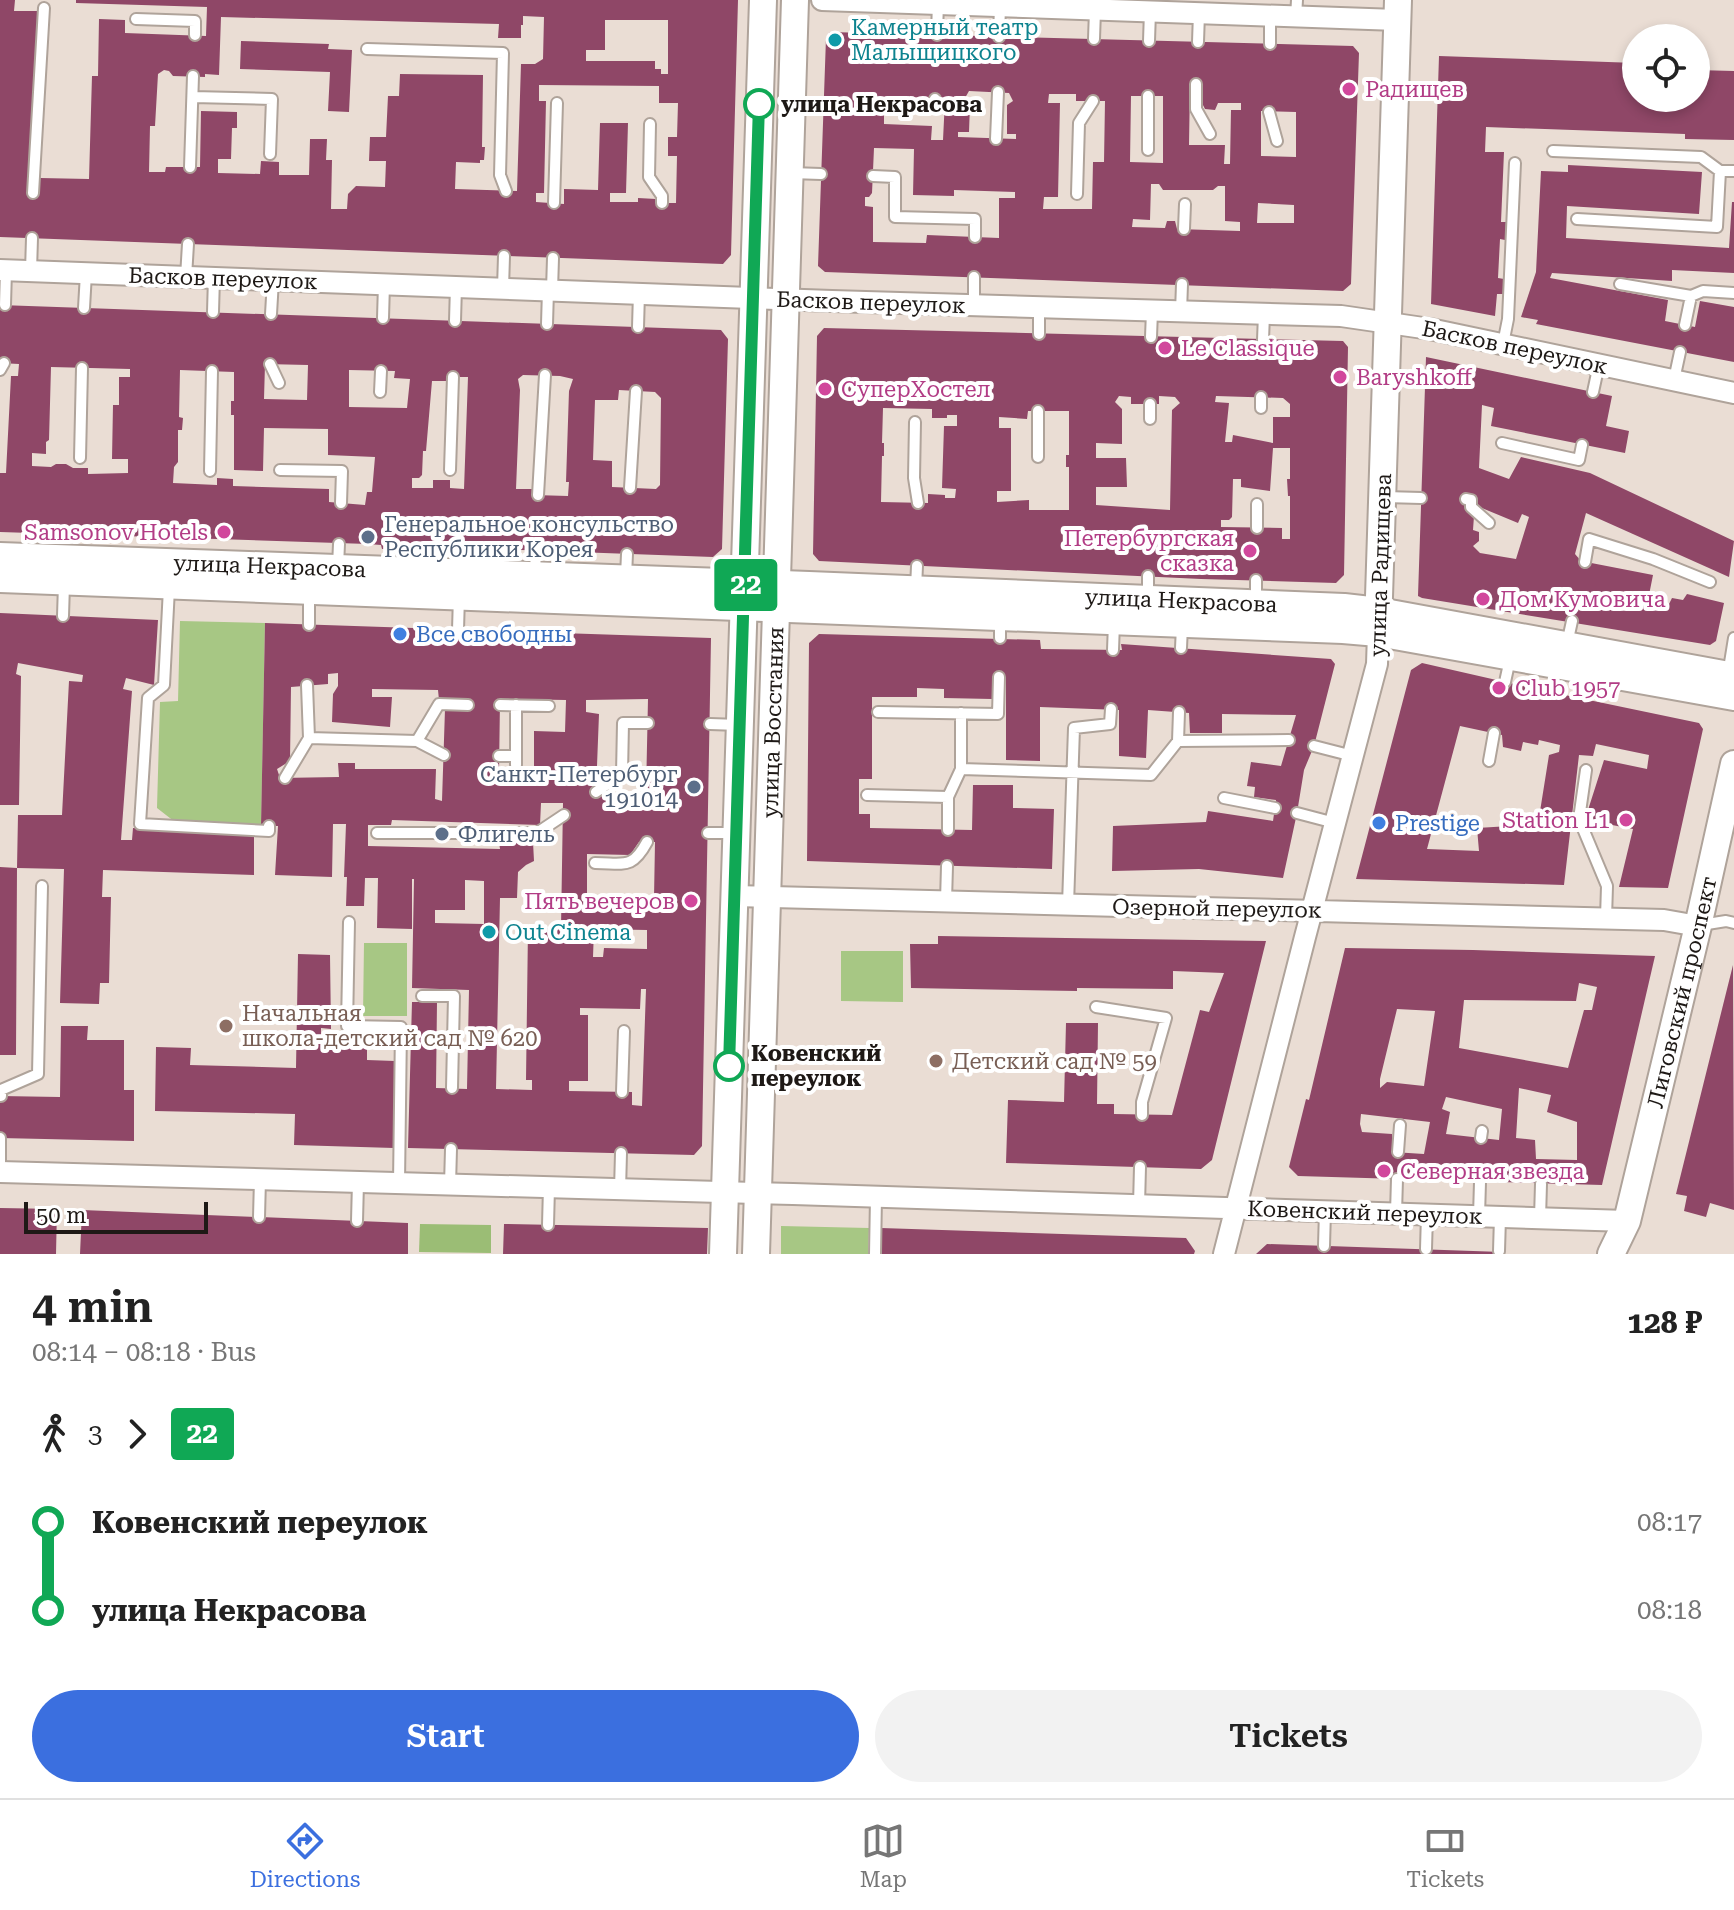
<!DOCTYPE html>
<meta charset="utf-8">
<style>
:root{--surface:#fff;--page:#f2f2f2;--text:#222;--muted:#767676;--line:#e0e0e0;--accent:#3b6fdf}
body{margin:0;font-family:"Roboto Serif",serif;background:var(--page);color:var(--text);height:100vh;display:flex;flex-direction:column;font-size:30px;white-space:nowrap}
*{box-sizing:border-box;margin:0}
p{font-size:26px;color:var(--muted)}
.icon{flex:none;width:44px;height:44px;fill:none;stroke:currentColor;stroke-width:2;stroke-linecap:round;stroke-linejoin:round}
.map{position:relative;height:1254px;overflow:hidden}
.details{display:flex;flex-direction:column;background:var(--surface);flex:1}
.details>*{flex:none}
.badge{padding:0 16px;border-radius:6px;font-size:28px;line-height:52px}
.tools{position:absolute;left:1622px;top:24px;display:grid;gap:16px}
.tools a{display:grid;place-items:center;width:88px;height:88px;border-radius:50%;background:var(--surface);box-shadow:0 4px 12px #0003;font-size:40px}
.scale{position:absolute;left:24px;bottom:20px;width:184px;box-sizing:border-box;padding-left:8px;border:4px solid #1e1916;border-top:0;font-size:22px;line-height:28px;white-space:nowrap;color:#1e1916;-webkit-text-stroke:6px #fff;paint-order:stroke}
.map>.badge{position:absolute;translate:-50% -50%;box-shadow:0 0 0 4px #fff}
.legs{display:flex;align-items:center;gap:12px;height:88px;padding:0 32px;font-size:26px}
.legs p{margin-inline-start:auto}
.overview{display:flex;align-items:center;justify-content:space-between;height:136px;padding:0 32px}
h1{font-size:44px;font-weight:600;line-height:60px}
.button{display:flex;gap:16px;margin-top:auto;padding:16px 32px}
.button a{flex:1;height:92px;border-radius:48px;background:var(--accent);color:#fff;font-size:32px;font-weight:600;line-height:92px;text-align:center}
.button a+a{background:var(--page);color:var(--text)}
ul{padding:0 32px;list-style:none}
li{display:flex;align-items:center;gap:28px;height:88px;font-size:30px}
li i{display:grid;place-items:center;width:12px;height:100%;margin:0 10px;background:currentColor}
li i::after{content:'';width:20px;height:20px;margin:-10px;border:6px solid;border-radius:50%;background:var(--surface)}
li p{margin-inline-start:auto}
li:first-child i{background:linear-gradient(#0000 50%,currentColor 0)}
li:last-child i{background:linear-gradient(currentColor 50%,#0000 0)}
.tab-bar{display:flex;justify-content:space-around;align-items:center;height:112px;border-top:2px solid var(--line);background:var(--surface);font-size:22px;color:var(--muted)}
.tab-bar a{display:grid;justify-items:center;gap:4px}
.tab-bar .on{color:var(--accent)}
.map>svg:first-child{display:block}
.green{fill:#a7c784}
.forest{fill:#9bbd75}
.building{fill:#8f4767;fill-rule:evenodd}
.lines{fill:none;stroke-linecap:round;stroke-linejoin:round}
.service-casing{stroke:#afa39a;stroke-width:14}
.minor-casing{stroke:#afa39a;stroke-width:24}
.tertiary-casing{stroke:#afa39a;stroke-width:30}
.service{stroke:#fff;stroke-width:10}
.minor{stroke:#fff;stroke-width:20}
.tertiary{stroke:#fff;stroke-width:26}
.line-1-casing{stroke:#fff;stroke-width:18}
.line-1{stroke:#10a855;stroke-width:12}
.culture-dot{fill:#0f9aa8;stroke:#fff;stroke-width:3}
.hotel-dot{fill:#d1479c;stroke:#fff;stroke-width:3}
.stop-1-dot{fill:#fff;stroke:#10a855;stroke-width:4}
.service-dot{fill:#5c6f8a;stroke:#fff;stroke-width:3}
.shop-dot{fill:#3f7fe0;stroke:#fff;stroke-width:3}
.education-dot{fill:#8d6e63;stroke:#fff;stroke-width:3}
.labels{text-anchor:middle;stroke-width:8;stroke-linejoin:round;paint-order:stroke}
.culture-label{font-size:22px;fill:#0d838f;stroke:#fff;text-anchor:start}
.hotel-label{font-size:22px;fill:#b23c85;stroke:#fff;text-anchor:start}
.stop-label{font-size:22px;font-weight:bold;fill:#1e1916;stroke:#fff;text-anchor:start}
.street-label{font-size:22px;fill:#1e1916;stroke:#fff}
.service-label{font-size:22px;fill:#4e5e75;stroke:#fff;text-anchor:start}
.shop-label{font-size:22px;fill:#366cbe;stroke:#fff;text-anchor:start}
.education-label{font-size:22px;fill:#785e54;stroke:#fff;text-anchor:start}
</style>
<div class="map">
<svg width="1734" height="1254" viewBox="0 0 1734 1254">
<rect width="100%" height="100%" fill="#eaddd4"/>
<path class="green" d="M180,621l85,2 -4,203 -86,-4 -18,-14 3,-106 18,-1z
M364,943h43v73h-44z
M841,951h62v51l-62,-1z
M781,1226l88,2 -1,26h-87z"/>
<path class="forest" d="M420,1224l71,1v28l-72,-1z"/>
<path class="building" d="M0,0h15l-1,11h24l-9,181 10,1 1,-15 49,1 3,-103h6l1,-57 26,1v13l81,3 1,-29 -131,-4v-3h662l-7,255 -8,9 -723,-27zM523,16l21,1 -1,42 -8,5h-14l-4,127 -62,-2 1,-27 24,1v-3h4l1,-13h-3l1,-72 -83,-1 -1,22h-11l-2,41h-16l-1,24h17l-1,26 -29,-1 -8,8 -1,15h-16l1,-49h-6l1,-21h-17l-1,36h-30v-13l-18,-1 -1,13 -42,-1v-14h13l1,-31h5v-16l-36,-1 -1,56h-34l-1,5h-16l1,-46h5l3,-52 6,-4 5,1 4,5 32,1v-3l14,1 2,-58 278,7 -1,14h23v-13h2zM605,20h63v54h-7v-5h-6v-8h-69v-11h19zM539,85l120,1v17h19l-1,34h-9v19h9l-1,47h-20v-4l-18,-1v4h-28v-9h16l2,-70h-28l-2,67 -34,-1v15l-28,-2v-9h8l2,-92h-7z
M830,32l523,14 6,7 -8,231 -8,7 -518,-19 -7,-6 8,-228zM1190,84l12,1v18l3,6 10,1 3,-7h23v7h-10l-1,54h-6l1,-19h-36zM969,91l40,2 4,8 -6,4v29h9v5l-58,-2v-5h11l1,-28 -5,-6zM1049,94h27v7h29l-1,61h-11l-1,47h-49l1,-12h14l2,-94h-12zM890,96l55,3 -2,41h-12l1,-14 -48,-2v-21zM1131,96h32v67l-33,-1zM1261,111l35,1v45l-35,-1zM874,148l40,1 -1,46 41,1v-6l61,2v6h-16v40l-72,-3 -1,8 -53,-1v-35l-8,-1v-9h4l3,-4zM1151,184h8l4,6h50l5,-4h7v35l15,1v9l-63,-2 -2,-8h-8l-2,7 -33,-1 1,-8 17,1zM1258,203l36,2v18h-37z
M241,41l88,3 -1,5 24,1 -3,62 -21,-1 2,-39 -90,-3z
M1439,56l197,7v35h60v-28l38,1v69l-49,-1v-5l-199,-7 -1,25h19l-3,70h5l-1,18 -5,-1 -2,39 6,1v15h-7l-2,22 -64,-12z
M1568,165l134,7 -3,42 -132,-8 -1,32 163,10 3,-46h2v71l-62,-3v11l-120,-8 -2,5 118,22 -3,21 30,6 5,-26 34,6v55l-198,-38 2,-4 -17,-3 15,-45 5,-101 27,1z
M0,305l721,25 7,9 -6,210 -9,8 -323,-12 -1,4h-7l-1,-4 -13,-1 -368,-12v-59h6l5,-97h7l1,-12 -19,-1zM265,364l43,1 -1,35 -43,-1zM51,367l79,2v8h-11v28h-6l-1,54h16v14l-40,1v-6h-15l-7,-4h-10l-5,3 -19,-1v-13l14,1v-12l3,-2zM180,370l54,2v29h-3v14h3v55l29,1 1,-43 64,1v26l47,2 -3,35h-5l-2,13 -36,-3v-13l-96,-3v-7l-16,-1v7l-44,-2 1,-16 4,-5v-32h4l1,-12 -4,-1zM349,370l46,1 -1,7 16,1 -3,29 -58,-1zM523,375l37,1 13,3 -4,12 -3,91h3l-1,14 -34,-1v-6h-18l4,-99 -2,-11zM446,377h22l-4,112 -14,-1v-8h-17v8h-21v-10h7l3,-3 1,-24h3l6,-70h14zM619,390l36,2 6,6 -1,87 -4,4 -44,-2v-26l-19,-1 2,-60h23z
M824,328l519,13 5,6 -4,228 -8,8 -135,-4 -382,-18 -6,-7 4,-218zM1119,396l12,1v7h28v-8l16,1 5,6 -8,7 -2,100 -74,-5v-18h31l-1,-29h-30v-15l26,1v-35l-7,-7zM1216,396l67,2 7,6v13h-17v26l-40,-8 -1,7h-7l4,-39 -14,-1zM883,408l49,1v9h15v-3h10v11h-13l-2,62 14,1 -1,9h-10v-3l-17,-1v9l-47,-1 1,-46h2v-13h-2zM1028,411h41v44h-3v12h3v43h-40v-10l-32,2v-11h14v-63h-12v-11l28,2zM1273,448h17v31h-3l1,17h2v43h-8v-11l-61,-1v-7h8l3,-3 1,-38h8v8l29,4z
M1426,357l186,39 -6,30 23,5 -4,22 -134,-27 3,-18 -12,-3 -3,63 30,11 12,-22 69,16 144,68 -5,36 -143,-64 -11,41 6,7 72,14 -5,25 21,4 3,-6 11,2 4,-6 37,9 -8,38 -6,4 -288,-47 -4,-2zM1466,495l11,1v10l41,17 4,-9 7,3 -13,42 -36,-6 -7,-7 6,-5v-9l-6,-2 1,-14 -8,-7z
M0,613l158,7 -4,65 -28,-7 -3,11 9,2 -11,149h11l1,-12 121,6v41l-151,-5 -1,27h9l-2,86h-9l-1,21 -39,-1 4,-134 -47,-1 1,-53h44l7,-134 13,1 1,-7 -65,-12 -2,11 5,2 -2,129h-19z
M265,623l446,15 -9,508 -8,9 -286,-7 4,-146h25l-1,86 31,1 2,-99 -57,-2 2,-109h-2v50l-35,-1 1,-50h-13l-1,28h-18l1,-29h-3l2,-53h-13l-1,53 -57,-2 3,-49h-17zM338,673v13l-5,8 -1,28 58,5 2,-30h-20v-8l66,1 1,10h29v9h-23l-3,92 -7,-2 1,-30h-81v-6h-17l1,14 -59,1 -3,-9 13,-8 1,-74 37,-3v-10zM500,699l66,1 -1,32 -31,-1v44l-35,-1zM648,699l-2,94 -50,-1 3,-78 -13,-2v-12zM541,803h22l-2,125h-33l-2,152h6v10l-36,-1 4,-191h17l1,-26 8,-7 8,-4 -1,-19h-34l1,7 -132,-3v-21h23l1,-5 148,5zM639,842h16l-1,56 -67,-1v-43l43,1zM465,880l19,1v43l-49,-1v-13h30zM594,929l53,1v19l-43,-1 -1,9h-10zM641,989h5l-4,117 -10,-1v-13l-63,-1v-10h19v-66h-8v-7l60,1z
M819,634l221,6 1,9 81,1 -1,-6 210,15 4,5 -21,82 -10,24 -7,43 -14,65 -84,-9 -87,2 1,-45 93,-4 2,-11 65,10 3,-21 -22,-3 1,-10 -8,-1 4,-24 30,4 15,-51 -74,-1v19h-32l-1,-20 -41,-3 -2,48 -27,-2v-46l-79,-3v54l-34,-1v-83h-14v22l-48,-1v-9l-27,-1v9h-45v82h-13v35h11v14l102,2 1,-45h40v23l41,1 -2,60 -245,-8 2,-218z
M1422,663l114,26 163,34 4,6 -35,159 -49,-1 14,-58 -42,-8 -3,-11 16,-50 43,9 2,-14 -53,-11 -3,12 -14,-1 -15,130 -208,-6 55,-209zM1460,726l42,9 1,12 18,4 2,-9 15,3 1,-5 21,5 -1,7 -10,3 -11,69h-11l-1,-6 -17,1 1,7 -33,2 2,23 -52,-2z
M0,867l17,1 -1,187h-16z
M938,936l328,5 -54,219 -11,9 -195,-6 2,-63 56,2 2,-79h32l-1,81h17v10l58,1 28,-105 9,2 15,-39 -51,-2v18l-96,-1v3l-166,-3 -1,-44h28z
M1345,948l128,2 182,6 -53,229 -304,-9 -9,-9 17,-68 3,1zM1579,983l18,4 -5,23h-8l-16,58 -109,-20 5,-48 112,1zM1397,1009l38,2 -11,75 -37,-4 -7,6v-9zM1519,1088l32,7 -4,17 30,10v38l-41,-1 -1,-19 -19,-2zM1446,1097l56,12 -3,31 -53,-6 4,-22 -8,-3zM1361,1114l69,8 -6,32 -31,-2 -1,-18 -30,-2 -2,-8z
M298,954l32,1 1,74 -10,-1v19l46,1v12l28,1 -1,87 -100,-3 1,-31 -140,-3 1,-64 35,1 -1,17 106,3z
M1733,965l1,245 -24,-7 -4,14 -22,-6 3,-15 -11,-2z
M61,1026h27l-1,14h37v50h10v51l-134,-3v-42l60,1z
M0,1208l57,1 -1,45h-56z
M82,1210l326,13v31h-328z
M504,1224l204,4 -1,26h-204z
M881,1228l305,10 9,13 -1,3h-314z
M1267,1244l235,8v2h-246z"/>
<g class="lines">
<g class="service-casing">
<path id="service" d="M1296,17l1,-17
M136,19l59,2v14
M937,35l1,-34
M999,37l1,-31
M1094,39l1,-29
M1149,41l1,-30
M1198,42l1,-29
M1270,44v-28
M367,49l136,4 -3,122 6,16
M1196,84v25l14,25
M193,97l79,2 -2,55
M935,108v-9
M1269,112l8,29
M650,124l-1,53 13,19v7
M996,139l2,-47
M1148,150v-54
M1553,151l148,6 19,14h14
M190,167l3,-91
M791,173l30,1
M873,176l22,1v40l80,2v18
M33,193l11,-185
M1077,194l2,-71 14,-22
M554,203l3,-100
M1577,219l140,8 3,-56
M1184,229l1,-25
M31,271l1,-33
M186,277l2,-33
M1620,284l71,12 12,-5 31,2
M503,288l1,-32
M552,290l1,-32
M5,305l1,-35
M974,305v-28
M84,308l2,-35
M213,312l1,-35
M1181,312l1,-28
M271,314l2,-34
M383,318l1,-34
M455,321l1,-35
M547,324l1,-34
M1685,325l6,-29
M638,327l1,-34
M1039,334v-27
M1151,337l1,-26
M1263,340l1,-26
M1503,344l5,-25 7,-156
M270,364l9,19
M0,370l4,-7
M1674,380l6,-28
M380,392l1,-21
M1593,392l6,-28
M1150,404v15
M1261,408v-11
M915,422l-1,56 4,25
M1502,443l77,17 3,-15
M1038,457v-46
M80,458l2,-90
M280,470l62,1 -1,32
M450,470l3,-93
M210,471l2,-100
M630,488l6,-97
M538,495l7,-120
M1385,497l36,1
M1466,499l5,1v7l18,16
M1257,528v-24
M1585,562l4,-23 64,20 57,23
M338,566l1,-22
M535,573l1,-23
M626,576l1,-22
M169,588l-5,97 -16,13 -8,126 129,7v-5
M916,588l1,-22
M1148,597v-21
M1256,602v-22
M63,616l1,-32
M309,625v-32
M458,630l1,-34
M1000,638v-21
M1567,644l5,-23
M1181,648l1,-22
M1113,650l1,-27
M1728,675l6,-37
M1505,682l5,-23
M500,705l49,1
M516,705v60
M878,712l120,2 1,-37
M710,724l29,1
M309,738l108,3 22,-37 29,1
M417,741l27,14
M1178,741l1,-29
M1314,746l39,10
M499,756h17
M1489,761l5,-28
M961,769l190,6 27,-34 111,-1
M1586,770l-7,49 28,67 -1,32
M285,778l24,-40 -2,-53
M596,792l26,-18 1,-51h25
M867,795l81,2 13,-28v-56
M1224,798l51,10
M1297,813l38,10
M948,830v-33
M377,833h160l27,-18
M708,833h26
M595,863c29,0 37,7 52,-21
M946,901l1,-35
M1068,905l6,-177 36,-4 1,-15
M349,922l-2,104 54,1 -2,156
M1701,925l25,-4 8,2
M422,996h32l-2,92
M1096,1007l70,11 -24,84v13
M622,1092l2,-61
M1,1096v-6l37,-16 4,-188
M1481,1138l1,-7
M1398,1152l2,-27
M0,1172v-34
M450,1185l1,-36
M620,1190l1,-37
M1139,1205l1,-38
M1396,1213l1,-34
M1479,1216l1,-34
M259,1217l1,-38
M1540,1218l1,-34
M357,1221l1,-39
M548,1225l1,-38
M1324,1246l1,-35
M1426,1249l1,-35
M1499,1251l1,-34
M875,1254l1,-57"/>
</g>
<g class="minor-casing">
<path id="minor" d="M822,0l575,20
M0,270l832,31 509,15 89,13 304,64
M735,896l929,24 34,6
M0,1172l793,22 834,27
M1224,1254l81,-317 72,-273 1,-31"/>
</g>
<g class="tertiary-casing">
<g id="tertiary">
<path id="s1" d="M0,556l809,29 535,22 35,4 355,65"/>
<path d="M0,579l1343,51 35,3 356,64"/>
<path d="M1378,628l20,-628"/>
<path d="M723,1254l40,-1254"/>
<path id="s2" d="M756,1254l39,-1254"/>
<path id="s3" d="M1611,1254l16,-33 71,-295 36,-162"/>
</g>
</g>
<use href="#service" class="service"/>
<use href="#minor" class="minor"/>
<use href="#tertiary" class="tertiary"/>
</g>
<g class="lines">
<g class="line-1-casing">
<path id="line-1" d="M729,1066l30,-962"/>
</g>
<use href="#line-1" class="line-1"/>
</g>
<g class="culture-dot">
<circle cx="835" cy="40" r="8"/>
<circle cx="489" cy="932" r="8"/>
</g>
<g class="hotel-dot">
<circle cx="1349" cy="89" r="8"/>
<circle cx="1165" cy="348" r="8"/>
<circle cx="1340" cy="377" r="8"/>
<circle cx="825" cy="389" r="8"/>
<circle cx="224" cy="532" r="8"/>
<circle cx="1250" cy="551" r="8"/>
<circle cx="1483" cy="599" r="8"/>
<circle cx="1499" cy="688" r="8"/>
<circle cx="1626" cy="820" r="8"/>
<circle cx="691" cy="901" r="8"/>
<circle cx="1384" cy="1171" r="8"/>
</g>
<g class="stop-1-dot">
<circle cx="759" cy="104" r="14"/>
<circle cx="729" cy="1066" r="14"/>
</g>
<g class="service-dot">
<circle cx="368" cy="537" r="8"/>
<circle cx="694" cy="787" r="8"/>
<circle cx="442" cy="834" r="8"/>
</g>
<g class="shop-dot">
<circle cx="400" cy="634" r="8"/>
<circle cx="1379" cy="823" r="8"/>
</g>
<g class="education-dot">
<circle cx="226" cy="1026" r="8"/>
<circle cx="936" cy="1061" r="8"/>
</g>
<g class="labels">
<g class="culture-label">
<text x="851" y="35">Камерный театр<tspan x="851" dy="25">Малыщицкого</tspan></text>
<text x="505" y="940">Out Cinema</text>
</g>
<g class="hotel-label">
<text x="1365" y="97">Радищев</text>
<text x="1181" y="356">Le Classique</text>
<text x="1356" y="385">Baryshkoff</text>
<text x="841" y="397">СуперХостел</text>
<text x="208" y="540" text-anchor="end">Samsonov Hotels</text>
<text x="1234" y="546" text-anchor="end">Петербургская<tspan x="1234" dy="25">сказка</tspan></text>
<text x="1499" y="607">Дом Кумовича</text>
<text x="1515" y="696">Club 1957</text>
<text x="1610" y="828" text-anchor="end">Station L1</text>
<text x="675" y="909" text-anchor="end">Пять вечеров</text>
<text x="1400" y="1179">Северная звезда</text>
</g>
<g class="stop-label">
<text x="781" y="112">улица Некрасова</text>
<text x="751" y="1061">Ковенский<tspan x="751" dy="25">переулок</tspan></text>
</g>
<g class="street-label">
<text transform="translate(223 278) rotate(2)" y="8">Басков переулок</text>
<text transform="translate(871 302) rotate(2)" y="8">Басков переулок</text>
<text transform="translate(1515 347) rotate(12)" y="8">Басков переулок</text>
<text transform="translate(1380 565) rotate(-88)" y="8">улица Радищева</text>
<text dy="8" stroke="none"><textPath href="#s1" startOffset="270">улица Некрасова</textPath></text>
<text dy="8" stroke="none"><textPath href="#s1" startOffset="1182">улица Некрасова</textPath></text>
<text dy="8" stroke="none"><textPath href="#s2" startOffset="532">улица Восстания</textPath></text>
<text transform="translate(1217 908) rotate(1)" y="8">Озерной переулок</text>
<text dy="8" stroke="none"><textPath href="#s3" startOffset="272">Лиговский проспект</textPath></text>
<text transform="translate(1365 1212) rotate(2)" y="8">Ковенский переулок</text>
</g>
<g class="service-label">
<text x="384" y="532">Генеральное консульство<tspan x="384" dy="25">Республики Корея</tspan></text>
<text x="678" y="782" text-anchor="end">Санкт-Петербург<tspan x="678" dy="25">191014</tspan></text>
<text x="458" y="842">Флигель</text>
</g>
<g class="shop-label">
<text x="416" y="642">Все свободны</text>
<text x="1395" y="831">Prestige</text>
</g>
<g class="education-label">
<text x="242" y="1021">Начальная<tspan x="242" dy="25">школа-детский сад № 620</tspan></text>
<text x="952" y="1069">Детский сад № 59</text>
</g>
</g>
</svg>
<div class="tools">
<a><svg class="icon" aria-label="locate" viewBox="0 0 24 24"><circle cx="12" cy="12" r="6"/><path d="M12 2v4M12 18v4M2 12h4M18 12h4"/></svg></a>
</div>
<div class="scale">50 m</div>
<b class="badge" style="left:746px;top:585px;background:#10a855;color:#fff">22</b>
</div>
<section class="details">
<div class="overview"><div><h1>4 min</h1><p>08:14 – 08:18 · Bus</p></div><b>128 ₽</b></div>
<div class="legs"><svg class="icon" aria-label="walk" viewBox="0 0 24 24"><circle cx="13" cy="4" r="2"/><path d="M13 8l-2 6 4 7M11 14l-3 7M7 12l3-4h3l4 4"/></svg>3<svg class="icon" aria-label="forward" viewBox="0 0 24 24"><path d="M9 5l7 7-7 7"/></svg><b class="badge" style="background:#10a855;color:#fff">22</b></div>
<ul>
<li><i style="color:#10a855"></i><b>Ковенский переулок</b><p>08:17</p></li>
<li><i style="color:#10a855"></i><b>улица Некрасова</b><p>08:18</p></li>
</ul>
<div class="button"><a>Start</a><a>Tickets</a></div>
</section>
<nav class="tab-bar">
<a class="on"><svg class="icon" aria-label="directions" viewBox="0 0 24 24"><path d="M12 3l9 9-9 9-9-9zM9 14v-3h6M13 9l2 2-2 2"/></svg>Directions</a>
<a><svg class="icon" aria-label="map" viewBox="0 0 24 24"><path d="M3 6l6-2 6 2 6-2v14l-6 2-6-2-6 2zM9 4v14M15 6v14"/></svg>Map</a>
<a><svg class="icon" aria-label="tickets" viewBox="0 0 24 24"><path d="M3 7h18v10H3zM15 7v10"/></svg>Tickets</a>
</nav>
